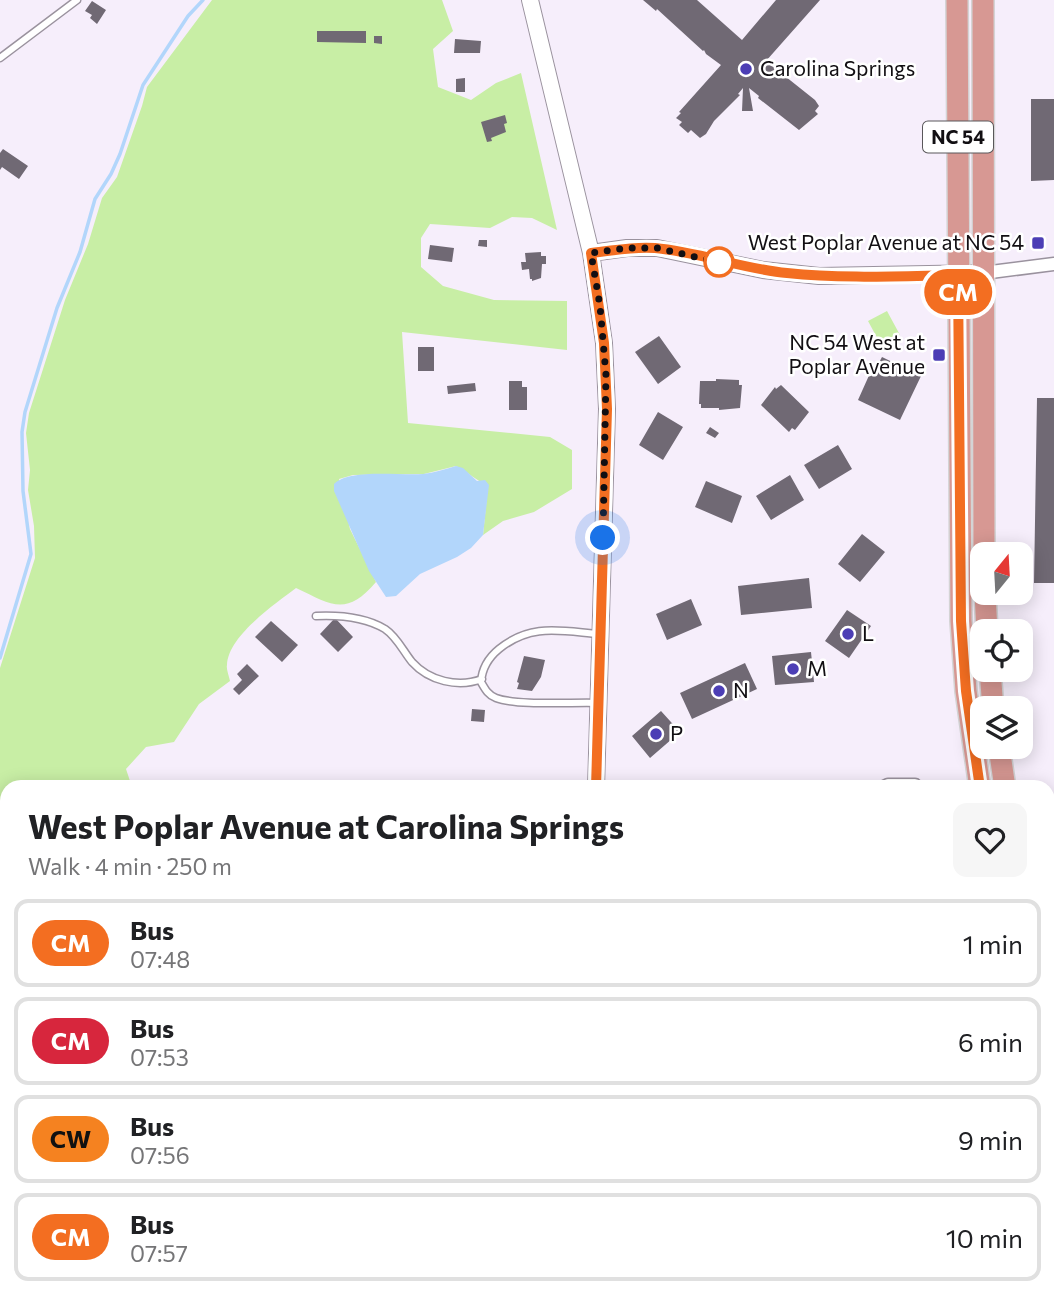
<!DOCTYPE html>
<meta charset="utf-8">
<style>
:root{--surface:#fff;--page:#f6f6f6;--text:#202124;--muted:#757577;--line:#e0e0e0}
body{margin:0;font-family:Commissioner,sans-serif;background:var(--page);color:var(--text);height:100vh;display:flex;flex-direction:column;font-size:26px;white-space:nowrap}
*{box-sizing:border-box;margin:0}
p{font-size:23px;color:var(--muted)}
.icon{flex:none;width:38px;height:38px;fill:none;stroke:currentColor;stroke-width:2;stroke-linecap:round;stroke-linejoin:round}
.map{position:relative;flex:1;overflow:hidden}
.details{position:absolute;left:0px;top:780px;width:1055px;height:527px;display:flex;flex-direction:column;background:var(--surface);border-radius:21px 21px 0 0;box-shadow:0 4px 18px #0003}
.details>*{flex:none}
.badge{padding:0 14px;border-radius:23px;font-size:24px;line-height:46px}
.needle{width:46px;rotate:18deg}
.tools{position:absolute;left:970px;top:542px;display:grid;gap:14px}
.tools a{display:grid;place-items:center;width:63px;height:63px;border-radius:14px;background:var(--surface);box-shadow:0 4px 18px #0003;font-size:35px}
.you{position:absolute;width:35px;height:35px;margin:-18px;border:5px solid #fff;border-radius:50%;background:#1a73e8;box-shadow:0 0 0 10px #1a73e833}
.map>.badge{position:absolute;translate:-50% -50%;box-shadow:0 0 0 4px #fff}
.round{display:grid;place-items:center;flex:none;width:74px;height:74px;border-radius:14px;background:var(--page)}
.head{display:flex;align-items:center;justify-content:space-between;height:119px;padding:0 28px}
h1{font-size:33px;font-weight:700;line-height:52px}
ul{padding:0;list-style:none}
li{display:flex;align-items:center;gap:21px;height:88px;margin:0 14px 10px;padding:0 14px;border:4px solid var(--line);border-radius:14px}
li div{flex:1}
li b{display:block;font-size:26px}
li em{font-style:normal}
li .badge{min-width:77px;font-weight:700;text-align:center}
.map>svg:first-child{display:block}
.green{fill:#c8eea5}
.water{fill:#b2d6fb}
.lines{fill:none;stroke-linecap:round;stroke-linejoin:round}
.stream{stroke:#b2d6fb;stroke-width:3.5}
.building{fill:#706974}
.service-casing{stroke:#9a929e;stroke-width:9}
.minor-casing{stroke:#9a929e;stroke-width:15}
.tertiary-casing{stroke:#9a929e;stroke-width:18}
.trunk-casing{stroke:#d4d4d5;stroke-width:24}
.service{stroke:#fff;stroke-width:6}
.minor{stroke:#fff;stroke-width:12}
.tertiary{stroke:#fff;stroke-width:16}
.trunk{stroke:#d79893;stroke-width:21}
.line-casing{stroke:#fff;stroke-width:16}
.line{stroke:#f36e21;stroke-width:10}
.walk{stroke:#120f13;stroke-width:7;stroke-dasharray:0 12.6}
.poi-dot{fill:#4c3eb5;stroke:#fff;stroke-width:2.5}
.stop-dot{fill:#fff;stroke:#f36e21;stroke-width:3.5}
.labels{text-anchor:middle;stroke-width:5;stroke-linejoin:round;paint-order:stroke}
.shield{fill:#fff;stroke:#59575a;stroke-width:2}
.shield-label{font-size:19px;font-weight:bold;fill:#120f13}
.poi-label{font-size:21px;fill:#120f13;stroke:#fff;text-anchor:start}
</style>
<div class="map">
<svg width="1054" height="1307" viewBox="0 0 1054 1307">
<rect width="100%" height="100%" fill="#f6eefb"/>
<path class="green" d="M212,0h230l11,31 -20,18 5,38 33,13 25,-17 25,-10 36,157 -25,-12 -20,-1 -22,11 -60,-4 -9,14v29l22,19 51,14 73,1v49l-165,-18 6,91 142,14 22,13v39l-38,23 -31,9 -20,14 5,-50c-12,-4 -20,-13 -32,-19l-32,8 -71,1 -14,4 11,50 26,53c-30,35 -44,23 -80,6 -21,16 -68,48 -69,77 -1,4 2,11 3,16l-31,23 -25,38 -28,5 -20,22 6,18 -125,1v512h260l8,7h-275v-639l35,-110 -1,-32 -6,-36 2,-20 -4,-37 3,-20 36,-113 23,-56 14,-46 15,-21 25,-71 5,-19z
M887,311l13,24 -19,10 -13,-24z"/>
<path class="water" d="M456,466l7,2 14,13 8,-1 4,5 -6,50 -12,13 -14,9 -37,17 -24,22 -10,1 -17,-26 -35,-80v-7c16,-16 66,-8 89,-10 11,-1 22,-5 33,-8z"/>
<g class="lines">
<path class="stream" d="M0,658l31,-104 -8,-63 -1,-59 3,-20 32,-104 23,-56 15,-53 16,-25 9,-20 23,-69 45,-69 15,-16
M1048,804l6,-5
M1048,1262h6
M874,1300l5,7
M912,1307l4,-7"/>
</g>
<path class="building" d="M643,0h54l45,40 34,-40h44l-54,61 49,39 4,6 -4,5 3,3 -19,16 -41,-32 1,-2 -10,-8 4,23h-11l1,-23 -5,6 2,1 -26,26 -8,13 -6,4 -9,-8 -3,3 -9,-8 3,-3 -6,-4 5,-5 -2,-1 42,-47 -15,-11 -2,-4 -1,1 -46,-42 -1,2z
M92,1l14,9 -9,14 -7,-6 2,-3 -7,-4z
M317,31h49v12l-49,-1z
M374,36h8v8l-8,-1z
M455,39l26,2 -1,12h-26z
M465,78v14h-9v-13z
M1031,99h23v81l-23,1z
M505,115l2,8 -3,1 2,8 -15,6 1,3 -5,1 -6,-20z
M3,149l25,17 -9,13 -17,-12 -2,3v-17z
M479,240h8v7l-9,-1z
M430,245l24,3 -2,14 -24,-3z
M541,252v4h5v8h-4l-1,14 -9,3v-2h-2l-1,-10 -7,1 -1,-8h5l-1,-9z
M659,336l22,31 -23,17 -23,-32z
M418,347h16v24h-16z
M882,357l39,19 -21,44 -42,-20 13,-29 3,1z
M716,379l23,1v5h3l-2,23 -21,2v-2h-18v-4h-2l1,-23h16z
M509,381h13v6h5v23h-18z
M475,383l1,8 -28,3 -1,-8z
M781,385l28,27 -14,18 -3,-2 -3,4 -28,-27 14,-18 1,2z
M1037,398h17v185h-20z
M658,412l25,15 -20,33 -24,-15z
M710,427l9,6 -4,5 -9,-5z
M838,445l14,24 -33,20 -15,-24z
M790,475l14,25 -33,20 -15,-24z
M706,481l36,15 -10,27 -37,-16z
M862,534l23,18 -25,30 -22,-18z
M809,578l3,30 -71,7 -3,-29z
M691,599l11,26 -35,15 -11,-26z
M847,610l24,16 -22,32 -24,-17z
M335,618l18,19 -15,15 -18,-18z
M271,621l27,24 -16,17 -27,-25z
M811,652l3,30 -39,3 -3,-29z
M524,656l21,4 -4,17 -9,14 -15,-2 2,-6 -2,-1z
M745,663l12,26 -65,30 -12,-26z
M247,664l12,12 -20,19 -6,-6 9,-9 -5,-6z
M472,709l13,1 -1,12 -13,-1z
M661,711l19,21 -30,26 -18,-22z
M834,783v5h-16l-1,-2z
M431,1300h35l-1,7 -34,-3z
M692,1300h9l2,7h-22z"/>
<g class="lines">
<g class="service-casing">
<path id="service" d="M0,58l77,-58
M316,616c22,-1 49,1 69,13 12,8 18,22 27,33 17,19 46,26 70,17
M598,703c-25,-1 -80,3 -102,-5 -8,-3 -11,-9 -15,-16 1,-14 7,-24 18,-33 32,-26 61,-18 100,-15"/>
</g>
<g class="minor-casing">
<path id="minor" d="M983,273l71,-9
M882,788l6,-3h27l2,3
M1048,908l6,-2"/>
</g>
<g class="tertiary-casing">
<path id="tertiary" d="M530,0l61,253 13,90 3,66 -11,379
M591,253l36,-5h30l106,22 56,6 164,-3
M570,1307v-7"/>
</g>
<g class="trunk-casing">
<path id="trunk" d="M957,0l4,621 5,70 14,97
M983,0l1,555
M985,593l2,39
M990,670l3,39
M999,747l6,41
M1048,972l6,18
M1048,1054l6,15"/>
</g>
<use href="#service" class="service"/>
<use href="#minor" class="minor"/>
<use href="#tertiary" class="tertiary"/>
<use href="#trunk" class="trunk"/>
</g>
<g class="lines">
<g class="line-casing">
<path id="line" d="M596,788l11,-379 -3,-66 -13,-90c22,-2 42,-7 64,-5 45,4 87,21 132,25 56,6 114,3 171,2l3,346 5,70 14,97"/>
</g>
<use href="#line" class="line"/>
<path class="walk" d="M603,538l3,-163 -6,-69 -9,-53 36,-5h30l69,16 -7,-2"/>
</g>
<g class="poi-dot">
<circle cx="746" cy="69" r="7"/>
<rect x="1031" y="236" width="14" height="14" rx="3.5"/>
<rect x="932" y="348" width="14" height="14" rx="3.5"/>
<circle cx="848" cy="634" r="7"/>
<circle cx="793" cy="669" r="7"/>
<circle cx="719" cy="691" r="7"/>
<circle cx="656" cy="734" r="7"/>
</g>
<circle class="stop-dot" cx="719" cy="262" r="14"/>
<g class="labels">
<rect class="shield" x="923" y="121.5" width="70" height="31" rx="5"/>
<g class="shield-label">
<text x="958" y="144">NC 54</text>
</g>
<g class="poi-label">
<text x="760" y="76">Carolina Springs</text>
<text x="1024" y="250" text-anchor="end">West Poplar Avenue at NC 54</text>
<text x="925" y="350" text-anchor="end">NC 54 West at<tspan x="925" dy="24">Poplar Avenue</tspan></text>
<text x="862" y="641">L</text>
<text x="807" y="676">M</text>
<text x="733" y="698">N</text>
<text x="670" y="741">P</text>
</g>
</g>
</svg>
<div class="tools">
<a><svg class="needle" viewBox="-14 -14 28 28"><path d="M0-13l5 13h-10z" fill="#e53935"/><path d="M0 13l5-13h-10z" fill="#757577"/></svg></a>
<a><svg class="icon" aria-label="locate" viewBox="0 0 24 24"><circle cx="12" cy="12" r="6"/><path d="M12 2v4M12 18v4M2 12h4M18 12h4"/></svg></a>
<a><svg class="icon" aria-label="layers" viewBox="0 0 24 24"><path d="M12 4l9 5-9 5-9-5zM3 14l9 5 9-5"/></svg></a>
</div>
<div class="you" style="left:603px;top:538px"></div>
<b class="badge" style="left:958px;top:292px;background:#f36e21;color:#fff">CM</b>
<section class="details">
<div class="head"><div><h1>West Poplar Avenue at Carolina Springs</h1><p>Walk · 4 min · 250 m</p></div><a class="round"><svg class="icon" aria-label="heart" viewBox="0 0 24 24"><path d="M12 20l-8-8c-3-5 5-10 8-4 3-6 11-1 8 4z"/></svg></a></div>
<ul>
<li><span class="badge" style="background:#f36e21;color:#fff">CM</span><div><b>Bus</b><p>07:48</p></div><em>1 min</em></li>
<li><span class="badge" style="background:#d7263d;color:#fff">CM</span><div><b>Bus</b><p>07:53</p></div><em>6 min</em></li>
<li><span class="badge" style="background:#f58220;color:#111">CW</span><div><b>Bus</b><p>07:56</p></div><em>9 min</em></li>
<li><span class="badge" style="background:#f36e21;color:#fff">CM</span><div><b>Bus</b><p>07:57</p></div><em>10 min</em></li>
</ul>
</section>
</div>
